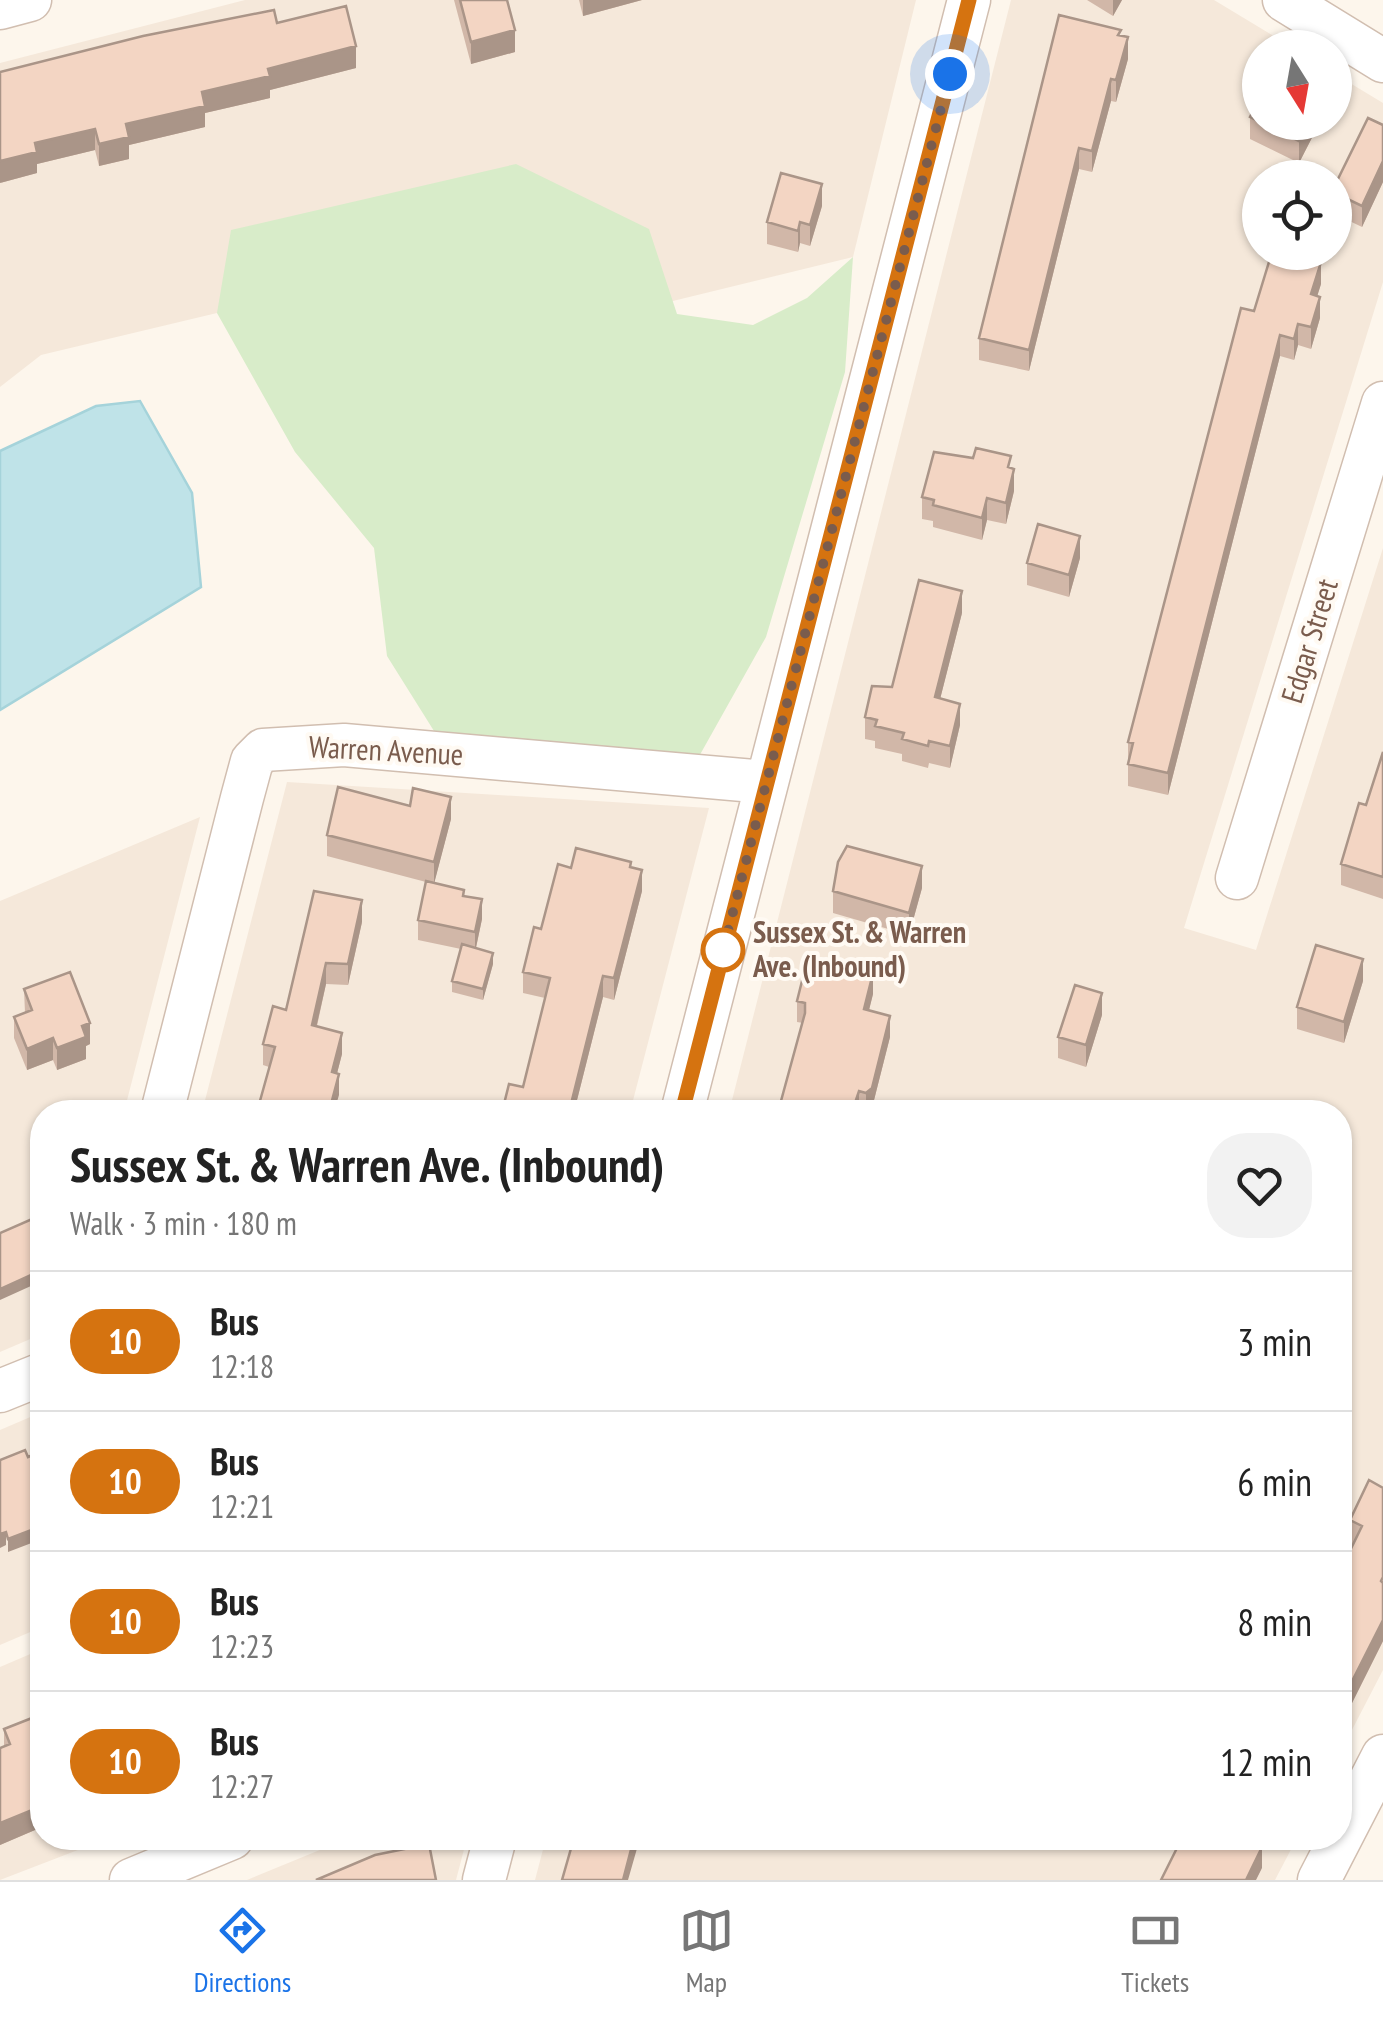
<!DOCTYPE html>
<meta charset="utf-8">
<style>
:root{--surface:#fff;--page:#f2f2f2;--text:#222;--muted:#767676;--line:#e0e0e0;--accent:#1a73e8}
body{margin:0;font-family:"PT Sans Narrow",sans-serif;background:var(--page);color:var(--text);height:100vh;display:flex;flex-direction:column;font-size:38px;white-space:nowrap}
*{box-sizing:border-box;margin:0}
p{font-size:32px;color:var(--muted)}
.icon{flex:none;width:55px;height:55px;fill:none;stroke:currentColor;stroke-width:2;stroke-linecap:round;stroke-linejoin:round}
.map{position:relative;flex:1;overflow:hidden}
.sheet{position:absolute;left:30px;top:1100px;width:1322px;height:750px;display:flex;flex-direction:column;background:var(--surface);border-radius:40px;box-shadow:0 2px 8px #0004}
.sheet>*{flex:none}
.badge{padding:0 20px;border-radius:32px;font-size:35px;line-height:65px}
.needle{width:65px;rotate:169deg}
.fabs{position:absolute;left:1242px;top:30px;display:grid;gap:20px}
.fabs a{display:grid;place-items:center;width:110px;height:110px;border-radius:50%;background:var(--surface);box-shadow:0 2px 8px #0004;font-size:50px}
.you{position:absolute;width:50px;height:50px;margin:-25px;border:8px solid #fff;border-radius:50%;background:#1a73e8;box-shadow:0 0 0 15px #1a73e833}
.map>.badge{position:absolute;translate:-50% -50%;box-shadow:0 0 0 5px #fff}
.round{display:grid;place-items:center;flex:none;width:105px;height:105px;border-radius:40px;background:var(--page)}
.overview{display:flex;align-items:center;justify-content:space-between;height:170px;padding:0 40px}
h1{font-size:48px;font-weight:700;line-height:75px}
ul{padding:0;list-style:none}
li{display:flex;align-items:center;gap:30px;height:140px;padding:0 40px;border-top:2px solid var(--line)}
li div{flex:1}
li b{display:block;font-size:38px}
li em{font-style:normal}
li .badge{min-width:110px;font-weight:700;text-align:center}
.menu{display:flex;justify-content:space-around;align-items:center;height:140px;border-top:2px solid var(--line);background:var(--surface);font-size:28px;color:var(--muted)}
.menu a{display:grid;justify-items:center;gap:5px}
.menu .selected{color:var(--accent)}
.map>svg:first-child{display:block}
.residential{fill:#f5e8da;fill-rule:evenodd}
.green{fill:#d8ecc9}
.water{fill:#bfe3e8;stroke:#a5d3da;stroke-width:2.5}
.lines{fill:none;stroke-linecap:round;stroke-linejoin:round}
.minor-casing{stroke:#d1beb0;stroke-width:45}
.minor{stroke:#fff;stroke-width:42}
.wall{fill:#d1b7a8}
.shaded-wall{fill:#aa9588}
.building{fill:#f3d5c3;stroke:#aa9588;stroke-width:2.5}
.line-casing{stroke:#fff;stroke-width:22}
.line{stroke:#d57310;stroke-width:15}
.walk{stroke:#7a5c4d;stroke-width:10;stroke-dasharray:0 18}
.stop-dot{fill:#fff;stroke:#d57310;stroke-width:5}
.labels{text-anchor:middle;stroke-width:8;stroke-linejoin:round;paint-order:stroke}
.street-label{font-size:30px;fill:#7a5c4d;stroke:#fffaf3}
.stop-label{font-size:30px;font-weight:bold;fill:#7a5c4d;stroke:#fffaf3;text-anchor:start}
</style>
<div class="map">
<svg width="1383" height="1880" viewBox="0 0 1383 1880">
<rect width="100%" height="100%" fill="#fdf6ec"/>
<path class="residential" d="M245,0h671l-63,257 -499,122 -137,-66 -176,42 -41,32v-324z
M1011,0h203l78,47 -32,1v74h75v-48l48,29v179l-199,646 72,22 127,-402v1122l-43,83v-641h-611zM1260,178h75v74h-75z
M287,782l422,26 -79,304h-428z
M200,817l-76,295h-82v222l-42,18v-451z
M42,1412v215l-42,18v-215z
M42,1649v189h67l-109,42v-213z
M349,1838h118l-11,42h-209z
M546,1838h751l-22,42h-740z"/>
<path class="green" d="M516,164l133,65 28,85 76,11 54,-27 46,-41 -8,115 -79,265 -69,123 -263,-29 -47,-75 -13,-108 -79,-96 -78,-139 14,-83z"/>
<path class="water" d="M140,401l52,92 9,94 -201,123v-259l96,-45z"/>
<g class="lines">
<g class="minor-casing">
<path id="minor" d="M1284,0l99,61
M0,8l30,-8
M1237,878l146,-475
M162,1112l80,-314 10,-37 11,-11 81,-5 422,37
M682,1112l287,-1112
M0,1391l42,-17
M131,1880l101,-42
M484,1880l11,-42
M1319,1880l64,-124"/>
</g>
<use href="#minor" class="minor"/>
</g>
<path class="wall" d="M454,0h53l8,52 -44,12z
M579,0h63l-59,16z
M1087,0h35l-9,16z
M277,23l79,45 -86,22v8l-65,15v14l-76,18v14l-30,7 -4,-16 -58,14v9l-37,10z
M1121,36l7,23 -12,43 -5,-1 -19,71 -13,-3 -50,202 -50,-11v-22z
M1250,117l10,5h60l-21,41 -49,-24z
M1383,125v57l-21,45 -27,-13v-29z
M822,206l-12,40 -10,-3 -2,9 -31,-8v-22z
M1321,284l-4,12 3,22 -9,31 -13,-4 -4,15 -14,-4 -112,439 -40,-9v-44l126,-431z
M1011,468l3,23 -8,33 -19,-4 -5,20 -49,-13v-6l-11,-2v-22z
M1080,558l-11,39 -42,-12v-22z
M962,613l-22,86 20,26 -10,43 -21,-5 -1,5 -26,-7v-7l-27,-6v-7l-10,-2v-22z
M1383,752v147l-42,-14v-21l25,-59z
M451,819l-17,64 30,13 18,23 -6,29 17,16 -10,36 -31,-8v-11l9,-32 -43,-9v-20l8,-38 -99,-26v-21z
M631,867l11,24 -28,109 -11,-3 -29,115h-72l21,-25 22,-89 -22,-5v-21l48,-104z
M922,888l-13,47 -76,-22v-22z
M362,922l-14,63 -22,-1 -9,42 25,28 -5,19 2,22 -81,13 11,-41 -6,-2v-21l23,-34z
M1363,981l-19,62 -47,-14v-22z
M24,989l66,55 -4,2v13l-29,11 -4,-10 -26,10 -13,-32v-21l11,-4z
M873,994l-4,16 21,27 -18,71 -4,4h-90l25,-89 -6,-1v-21z
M1102,1015l-16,52 -28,-9v-21z
M1383,1488v153l-43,86v-156l14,-27 -4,-2v-22z
M4,1729l38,98 -42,18v-97l4,-2z"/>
<path class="shaded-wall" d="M583,0h59l-59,16z
M1113,0h9l-9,16z
M515,30v22l-44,12v-22z
M1128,37v22l-12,43v-22z
M356,46v22l-86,22v8l-65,15v14l-76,18v14l-30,7v-22l27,-20 76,-32 66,-23z
M1111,79v22l-19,71v-21z
M1309,122h11l-21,41v-22z
M95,129v21l-58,14v9l-37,10v-22l35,-18z
M1079,148v21l-50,202v-21z
M1383,161v21l-21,45v-21z
M822,184v22l-12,40v-21z
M800,222v21l-2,9v-21z
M1321,262v22l-10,32v-22z
M1320,297v21l-9,31v-22z
M1298,324v21l-4,15v-21z
M1280,335v21l-112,439v-22z
M1014,469v22l-8,33v-21z
M987,498v22l-5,20v-22z
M1080,536v22l-11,39v-22z
M962,591v22l-27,106v-22z
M960,704v21l-10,43v-22z
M451,797v22l-17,65v-22z
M922,866v22l-13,47v-22z
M642,870v21l-28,109v-22z
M482,899v20l-7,33v-20z
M362,900v22l-14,63v-21z
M493,953v11l-10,36v-11z
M1363,959v22l-19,62v-21z
M326,963v21l-14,62v-21z
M873,973v21l-9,36v-21z
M603,976v21l-29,115h-5z
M1102,993v22l-16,52v-22z
M890,1016v21l-18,71 -6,4v-19z
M90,1023v21l-4,2v13l-29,11v-22l25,-22z
M342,1033v21l-10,39v-21z
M53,1038v22l-26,10v-21z
M339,1074v21l-5,17 -4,-4z
M859,1091v21h-5v-6z
M42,1270v11l-42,19v-11z
M42,1504v13l-8,3v-14z
M42,1526v13l-34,13v-13z
M6,1532v13l-6,3v-14z
M1383,1620v21l-43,86v-22z
M42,1806v21l-42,18v-22z
M634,1838h6l-12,42h-5z
M1262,1847v21l-6,12h-10z"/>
<path class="building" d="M460,0h47l8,30 -44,12z
M346,6l10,40 -88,23 2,7 -68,16 3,14 -79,18 3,13 -30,7 -4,-15 -60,14 2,9 -37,9v-89l143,-36 131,-26 3,13z
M1059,15l62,15 -3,5 10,2 -12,43 -5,-1 -19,72 -13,-3 -50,202 -50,-12z
M1260,97v25l-10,-5z
M1368,118l15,7v36l-21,45 -27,-13v-8z
M1261,122h48l-10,19z
M781,173l41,11 -12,41 -10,-3 -2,9 -31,-9z
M1272,252h14l35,10 -10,32 9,3 -9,30 -13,-3 -4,15 -14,-4 -112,438 -40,-9 5,-21 -5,-1 113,-434 13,3z
M976,448l35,8 -3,11 6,2 -8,34 -19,-5 -5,20 -49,-13 1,-5 -12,-3 12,-45 39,6z
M1038,524l42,12 -11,39 -42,-12z
M919,580l43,11 -27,106 25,7 -10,42 -21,-5 -1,5 -26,-7 2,-6 -29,-7 2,-6 -12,-3 7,-31 20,1z
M1383,752v125l-42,-13 18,-61 7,2z
M338,787l72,19 3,-18 38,9 -17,65 -107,-27z
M847,846l75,20 -13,47 -76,-22 5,-29z
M576,848l55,14 -1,5 12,3 -28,108 -11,-2 -34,136h-67l7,-28 14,3 27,-109 -27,-6 11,-45 7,2 17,-65 13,4z
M426,881l38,9 -1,6 19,3 -7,33 -57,-12z
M314,891l48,9 -14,64 -22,-1 -14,62 30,8 -10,39 7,2 -9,34 17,4h-108l1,-4h18l17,-61 -12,-3 10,-38 13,4z
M462,944l31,9 -10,36 -31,-8z
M1316,945l47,14 -19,63 -47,-15z
M823,961l50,12 -9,36 26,7 -18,72 -6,5 -7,-2 -5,15 -5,-1 -2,7h-69l27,-99v-10l-8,-2 9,-36 15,3z
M70,972l20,51 -8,3 4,11 -29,11 -4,-10 -26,11 -13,-32 18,-7 -8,-21z
M1075,985l27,8 -16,52 -28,-8z
M39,1216l3,9v45l-42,19v-56z
M25,1450l3,7 14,-6v53l-8,2 8,20 -34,13 -2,-7 -6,2v-74z
M1369,1480l14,8v89l-2,4 2,2v37l-43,85v-134l22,-45 -12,-6z
M32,1718l4,11 6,-2v79l-42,17v-75l10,-4 -6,-15z
M574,1838h60l-11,42h-61z
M1182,1838h72l-2,4 10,5 -16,33h-85z
M429,1844l7,36h-120l59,-25z"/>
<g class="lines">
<g class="line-casing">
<path id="line" d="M682,1112l287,-1112"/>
</g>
<use href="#line" class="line"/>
<path class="walk" d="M723,950l-4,16 231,-892"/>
</g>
<circle class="stop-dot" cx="723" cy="950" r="20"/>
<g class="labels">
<g class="street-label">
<text transform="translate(1310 641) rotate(-73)" y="10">Edgar Street</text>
<text transform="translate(386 751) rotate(3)" y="10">Warren Avenue</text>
</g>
<g class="stop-label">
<text x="753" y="943">Sussex St. &amp; Warren<tspan x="753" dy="34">Ave. (Inbound)</tspan></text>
</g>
</g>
</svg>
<div class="fabs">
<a><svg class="needle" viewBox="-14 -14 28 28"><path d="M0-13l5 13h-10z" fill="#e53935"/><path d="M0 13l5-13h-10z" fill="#767676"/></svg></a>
<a><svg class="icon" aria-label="locate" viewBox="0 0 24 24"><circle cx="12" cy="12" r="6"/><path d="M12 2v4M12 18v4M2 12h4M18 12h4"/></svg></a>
</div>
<div class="you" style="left:950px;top:74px"></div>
<section class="sheet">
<div class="overview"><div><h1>Sussex St. &amp; Warren Ave. (Inbound)</h1><p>Walk · 3 min · 180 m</p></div><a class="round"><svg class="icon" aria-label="heart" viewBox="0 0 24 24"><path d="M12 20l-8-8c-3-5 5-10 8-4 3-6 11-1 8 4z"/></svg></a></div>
<ul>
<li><span class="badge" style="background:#d57310;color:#fff">10</span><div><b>Bus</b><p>12:18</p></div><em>3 min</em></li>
<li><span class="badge" style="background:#d57310;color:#fff">10</span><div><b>Bus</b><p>12:21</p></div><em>6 min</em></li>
<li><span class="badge" style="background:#d57310;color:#fff">10</span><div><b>Bus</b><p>12:23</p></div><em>8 min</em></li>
<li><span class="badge" style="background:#d57310;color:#fff">10</span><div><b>Bus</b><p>12:27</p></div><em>12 min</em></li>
</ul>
</section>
</div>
<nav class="menu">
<a class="selected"><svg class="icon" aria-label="directions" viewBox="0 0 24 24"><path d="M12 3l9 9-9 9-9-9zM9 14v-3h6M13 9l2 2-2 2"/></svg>Directions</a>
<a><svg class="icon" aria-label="map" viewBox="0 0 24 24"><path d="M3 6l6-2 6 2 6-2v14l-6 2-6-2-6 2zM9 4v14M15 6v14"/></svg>Map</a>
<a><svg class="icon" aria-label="tickets" viewBox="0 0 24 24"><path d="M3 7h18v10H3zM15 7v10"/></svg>Tickets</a>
</nav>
